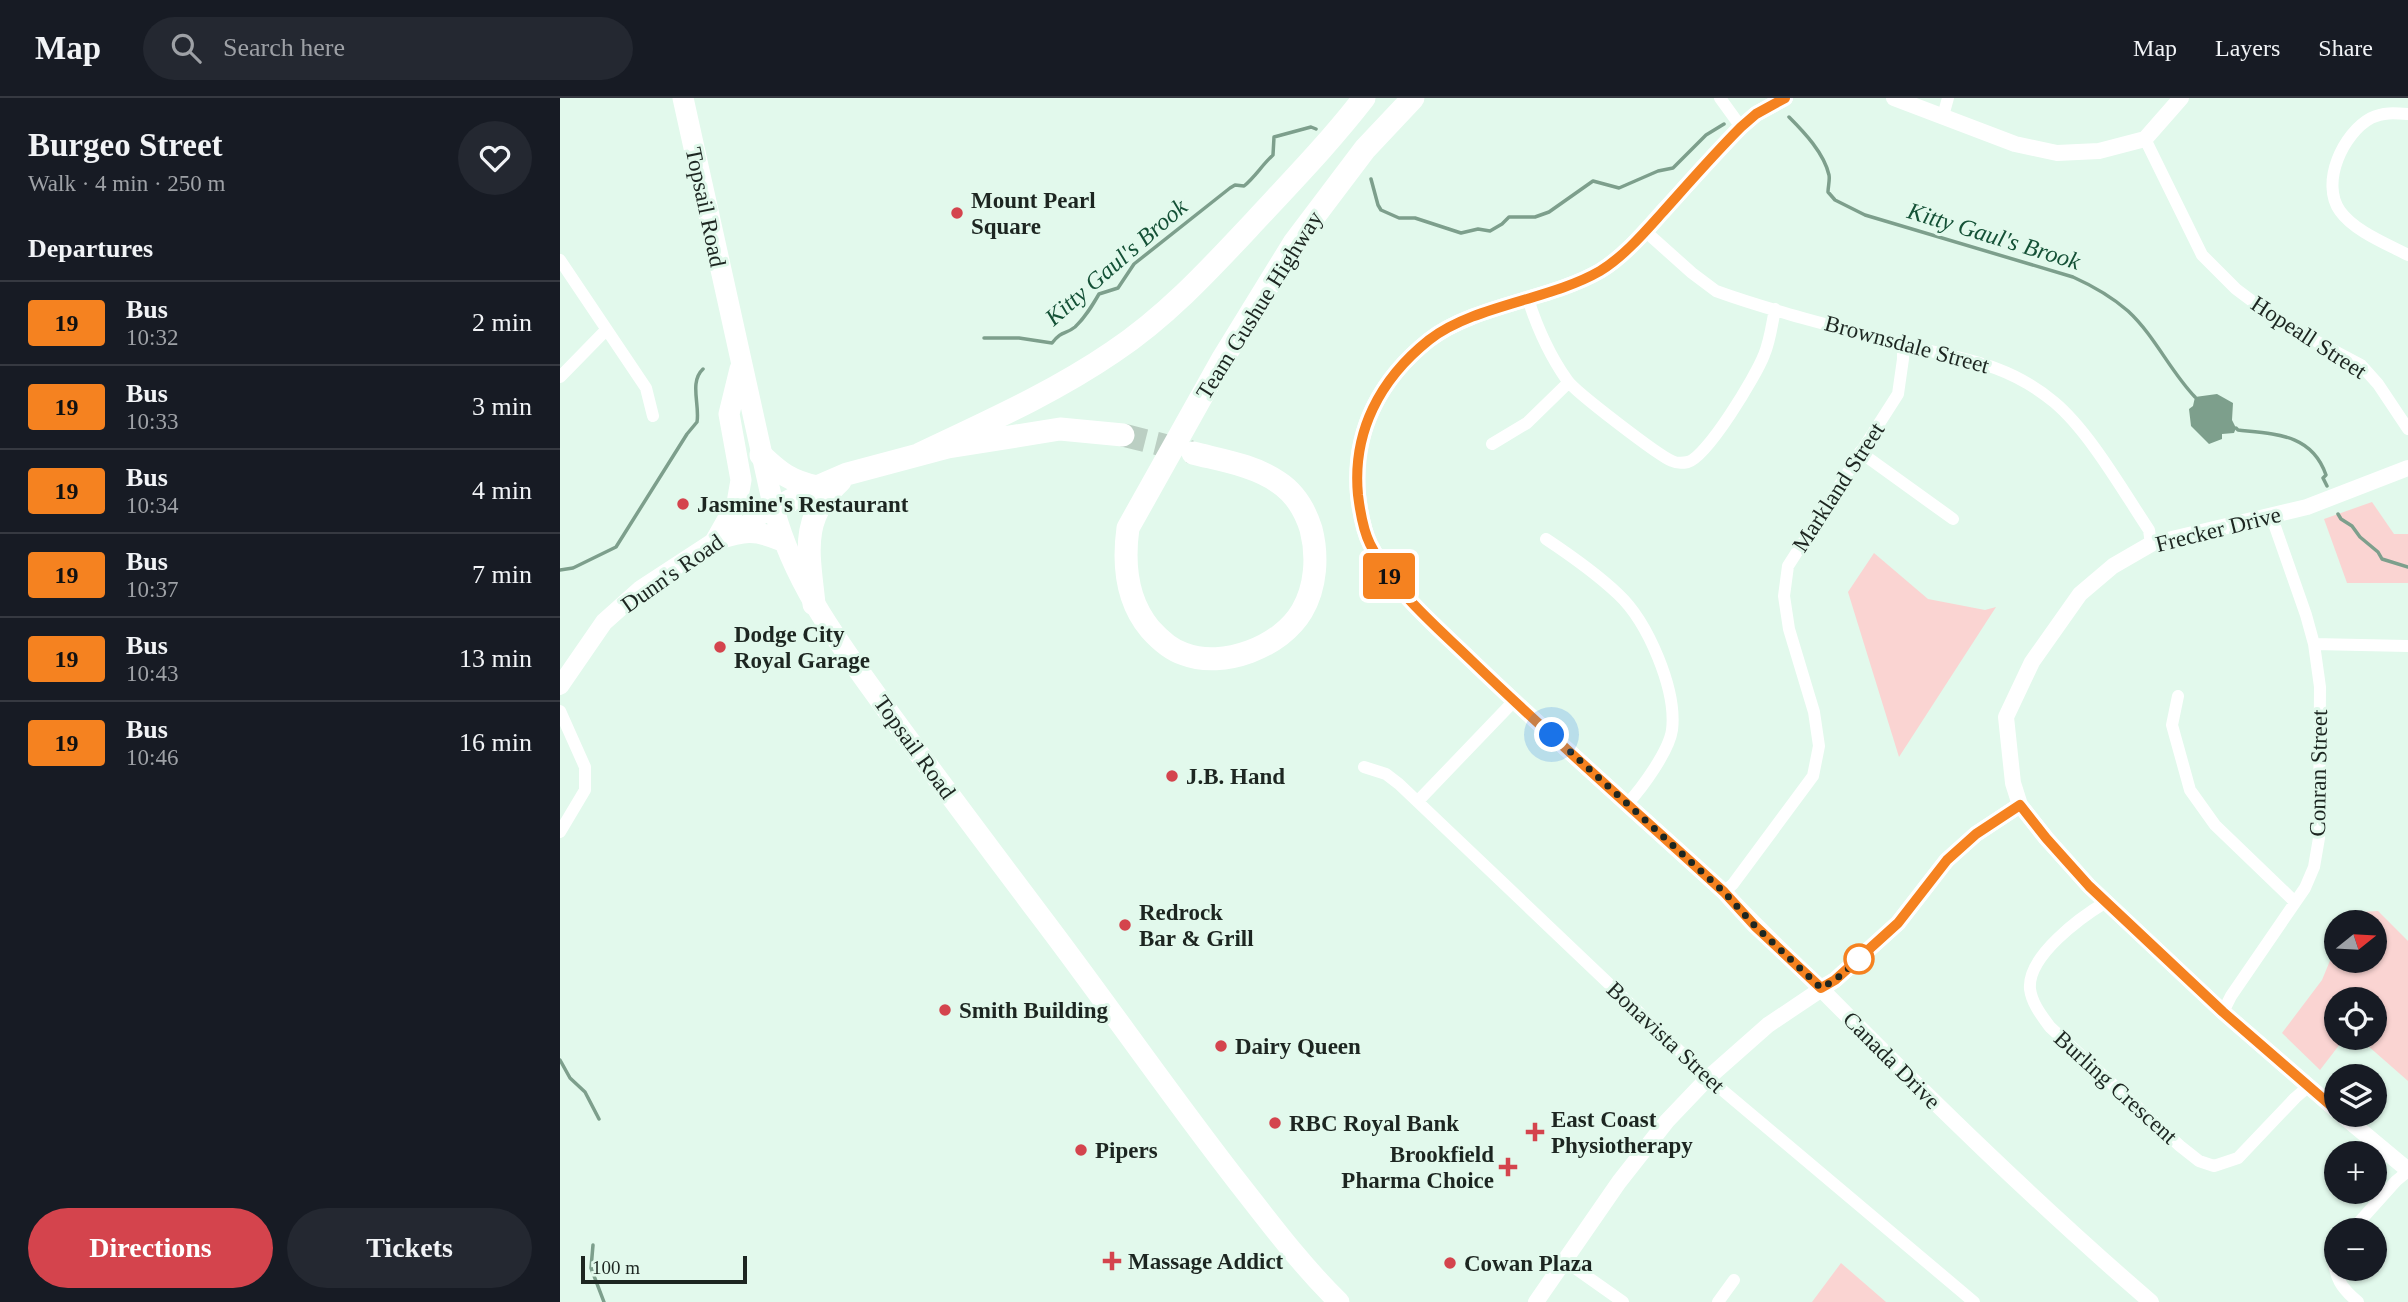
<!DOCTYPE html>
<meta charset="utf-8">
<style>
:root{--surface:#171b24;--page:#242831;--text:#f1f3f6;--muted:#9ea1a6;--line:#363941;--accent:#d4444d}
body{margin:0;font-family:"Times New Roman",serif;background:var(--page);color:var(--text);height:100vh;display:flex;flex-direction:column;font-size:26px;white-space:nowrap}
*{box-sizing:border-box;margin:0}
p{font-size:23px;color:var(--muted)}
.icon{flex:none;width:38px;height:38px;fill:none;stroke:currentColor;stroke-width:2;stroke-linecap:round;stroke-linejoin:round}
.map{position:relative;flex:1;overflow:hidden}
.sheet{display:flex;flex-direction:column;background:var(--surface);width:560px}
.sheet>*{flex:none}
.badge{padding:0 14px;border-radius:5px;font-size:24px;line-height:46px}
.needle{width:46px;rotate:72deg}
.fabs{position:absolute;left:1764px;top:812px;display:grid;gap:14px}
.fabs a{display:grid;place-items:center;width:63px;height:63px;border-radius:50%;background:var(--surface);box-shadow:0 2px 5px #0004;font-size:35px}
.scale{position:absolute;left:21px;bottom:18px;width:166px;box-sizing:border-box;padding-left:7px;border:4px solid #1d2621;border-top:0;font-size:19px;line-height:24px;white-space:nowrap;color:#1d2621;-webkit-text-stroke:5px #e2f9ec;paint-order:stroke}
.you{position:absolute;width:35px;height:35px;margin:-18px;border:5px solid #fff;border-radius:50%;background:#1a73e8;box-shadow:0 0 0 10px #1a73e833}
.map>.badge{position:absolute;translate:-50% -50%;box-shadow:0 0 0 4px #fff}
h2{padding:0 28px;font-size:26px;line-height:63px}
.round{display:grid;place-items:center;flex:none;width:74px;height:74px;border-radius:37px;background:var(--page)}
.summary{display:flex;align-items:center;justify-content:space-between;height:119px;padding:0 28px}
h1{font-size:33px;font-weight:700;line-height:52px}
.action{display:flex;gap:14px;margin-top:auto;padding:14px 28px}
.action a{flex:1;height:80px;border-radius:42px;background:var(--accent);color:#fff;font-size:28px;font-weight:700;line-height:80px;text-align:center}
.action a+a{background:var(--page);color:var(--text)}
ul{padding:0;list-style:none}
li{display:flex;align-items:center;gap:21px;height:84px;padding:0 28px;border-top:2px solid var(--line)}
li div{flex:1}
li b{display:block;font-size:26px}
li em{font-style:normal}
li .badge{min-width:77px;font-weight:700;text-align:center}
header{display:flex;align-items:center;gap:42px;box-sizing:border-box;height:98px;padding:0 35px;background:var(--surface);border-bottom:2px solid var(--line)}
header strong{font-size:33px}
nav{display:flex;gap:38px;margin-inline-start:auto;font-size:24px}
.search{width:490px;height:63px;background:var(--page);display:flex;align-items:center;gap:18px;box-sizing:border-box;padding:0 24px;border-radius:38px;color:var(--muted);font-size:26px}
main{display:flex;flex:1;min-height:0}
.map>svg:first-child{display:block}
.green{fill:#fad4d2}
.water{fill:#7d9f8c}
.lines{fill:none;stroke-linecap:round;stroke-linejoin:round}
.stream{stroke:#7d9f8c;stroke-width:3.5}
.motorway-tunnel{stroke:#bbcfc3;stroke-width:23;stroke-dasharray:23 11;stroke-linecap:butt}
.minor{stroke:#fff;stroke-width:12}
.tertiary{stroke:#fff;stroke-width:16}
.secondary{stroke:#fff;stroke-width:18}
.primary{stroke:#fff;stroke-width:21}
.motorway{stroke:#fff;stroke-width:23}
.line-casing{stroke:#fff;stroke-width:16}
.line{stroke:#f58220;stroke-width:10}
.walk{stroke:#1d2621;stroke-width:7;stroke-dasharray:0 12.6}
.poi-dot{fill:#d4444d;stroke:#e2f9ec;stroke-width:2.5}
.stop-dot{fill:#fff;stroke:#f58220;stroke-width:3.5}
.labels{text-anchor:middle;stroke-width:6;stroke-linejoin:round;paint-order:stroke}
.poi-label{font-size:23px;font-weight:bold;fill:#1d2621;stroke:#e2f9ec;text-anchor:start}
.street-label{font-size:23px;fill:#1d2621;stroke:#e2f9ec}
.water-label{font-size:24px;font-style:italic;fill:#145136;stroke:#e2f9ec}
</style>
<header>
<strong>Map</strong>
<div class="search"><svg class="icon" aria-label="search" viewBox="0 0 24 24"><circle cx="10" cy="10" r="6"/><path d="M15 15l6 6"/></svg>Search here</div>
<nav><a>Map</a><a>Layers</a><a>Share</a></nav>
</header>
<main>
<section class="sheet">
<div class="summary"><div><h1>Burgeo Street</h1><p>Walk · 4 min · 250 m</p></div><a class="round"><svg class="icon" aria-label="heart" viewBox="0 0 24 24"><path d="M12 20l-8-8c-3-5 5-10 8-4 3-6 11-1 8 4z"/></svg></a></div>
<h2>Departures</h2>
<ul>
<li><span class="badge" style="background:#f58220;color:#111">19</span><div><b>Bus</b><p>10:32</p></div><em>2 min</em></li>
<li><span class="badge" style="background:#f58220;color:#111">19</span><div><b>Bus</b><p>10:33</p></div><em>3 min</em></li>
<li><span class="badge" style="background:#f58220;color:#111">19</span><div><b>Bus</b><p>10:34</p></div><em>4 min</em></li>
<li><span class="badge" style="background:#f58220;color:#111">19</span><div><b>Bus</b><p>10:37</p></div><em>7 min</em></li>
<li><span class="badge" style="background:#f58220;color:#111">19</span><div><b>Bus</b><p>10:43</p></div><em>13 min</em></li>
<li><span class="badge" style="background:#f58220;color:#111">19</span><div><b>Bus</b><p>10:46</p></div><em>16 min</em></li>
</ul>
<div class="action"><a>Directions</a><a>Tickets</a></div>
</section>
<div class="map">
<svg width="1848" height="1204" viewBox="0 0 1848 1204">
<rect width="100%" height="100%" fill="#e2f9ec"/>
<path class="green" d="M1812,404l22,32h14v49h-61l-23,-64z
M1314,455l54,46 57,11 11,-3 -97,150 -51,-165z
M1818,813l30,30v140l-49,-43h16v-39h-39v39h20l-16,6 -20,26 -38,-37 40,-53 14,-34v15h39v-39h-22l7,-10z
M1281,1165l45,39h-74z"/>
<path class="water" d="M1657,296l16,9 -1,17 4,8 -2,5 -12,1v5l-13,5 -18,-18 -2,-17 4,-3 2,-9z"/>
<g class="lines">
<path class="stream" d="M1229,19c15,15 35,36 40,58 1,5 -1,12 -1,17l7,8 30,15 208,62c20,9 39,20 55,34 27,25 42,60 67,86
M811,81l7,26 3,5 18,8h16l46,15 17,-4 12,2 12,-7 7,-7h26l14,-5 44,-31 26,7 39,-17 15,-3 33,-33 18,-11
M424,240h35l33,5c10,-13 13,-8 23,-16 10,-9 17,-21 24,-33l19,-6 16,-24 96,-76 5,-3 9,1c11,-9 18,-21 29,-31l1,-18 37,-10 5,2
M1676,330l2,2c38,4 74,4 88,45l-3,3 4,8
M1778,416l3,5 11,7 8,11 18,15 4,7 26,8
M0,472l13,-2 43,-21 71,-113 10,-12c3,-17 -8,-40 6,-53
M0,962l10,18 15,14 14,27
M33,1147l-2,23 13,34"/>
<path class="motorway-tunnel" d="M563,337l68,17"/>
<path class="minor" d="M1160,0l21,29
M1848,16c-13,-1 -25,-2 -37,4 -28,15 -51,65 -31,93 14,20 47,33 68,44
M1383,18l5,-18
M1585,41l57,116 34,34 44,33 81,43 17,19 30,45
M1085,133l47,42 24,18c58,21 125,37 185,53 58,15 104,17 153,58 35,29 69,89 95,128l2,14
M0,162l86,128 7,28
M968,201c9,28 22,57 39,81 7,11 92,76 105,81 4,2 11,2 16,1 19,-5 68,-86 76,-107 6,-14 8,-31 11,-46
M0,279l46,-47
M932,346l35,-21 41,-40
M1300,354l93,67
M986,441c24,16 51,35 72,55 30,28 59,96 54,136 -3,21 -30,58 -44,73
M1754,546l94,2
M1618,598l-6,29 18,65 25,35 80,77
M0,613l25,56v23l-25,42
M804,669l22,7 13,10 309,294 266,224
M858,703l96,-100
M1164,794l9,-8 80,-108 6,-30 -5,-34 -25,-83 -5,-33 4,-30 110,-172 5,-35v-15
M1546,804c-25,15 -79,54 -76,87 2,15 12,27 20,38l130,119 19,15 15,5 24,-8 57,-60 14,-12
M1663,914l8,-16 74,-108 9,-21 5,-29 1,-151 -6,-43 -8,-29 -35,-100
M1792,1132l44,-49 12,-10
M1776,1153l-3,5c2,22 8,32 25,46
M1005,1163l58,41
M1158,1204l16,-22"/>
<path class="tertiary" d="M1225,0l-29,16 -15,13c-26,27 -51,55 -76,82 -20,22 -40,47 -65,62 -50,29 -126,34 -171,69 -50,40 -76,91 -71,155 2,16 5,35 12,49 23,47 65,81 102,117 82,79 168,154 252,231 31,34 65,65 98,98 106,107 215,214 329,312
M1334,0l121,46 42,9 42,-2 46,-12 36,-41
M1776,1012l-113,-98 -134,-126 -43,-48 -26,-33 -7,-22 -7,-66 26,-55 48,-68 33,-28 38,-22 156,-37 101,-39
M1782,1017l66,55
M976,1204l83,-120 48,-61 41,-43 60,-53 67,-45 63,-57 48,-62 30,-27 44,-29"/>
<path class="secondary" d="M0,588l44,-64 37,-33 75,-49 58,-31"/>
<path class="primary" d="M123,0l91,411c20,76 68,138 113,201 51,70 103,139 155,208 66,87 128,177 195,263 33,42 64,84 102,121
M156,442l21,-37 4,-23 -12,-66 11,-45
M156,442c28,-9 39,-11 66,1"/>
<path class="motorway" d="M633,355c27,7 61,12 85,29 17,11 27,28 33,47 7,27 5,58 -9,82 -21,36 -79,58 -118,43 -13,-4 -25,-15 -34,-25 -24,-29 -27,-65 -22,-101l94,-168 72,-117 71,-94 48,-51
M360,356c65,-31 133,-61 193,-102 54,-36 97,-83 141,-130 38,-41 76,-80 110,-124
M201,357c19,18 29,26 56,32
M214,411l43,-22 30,-13 101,-27 112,-18 63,6
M254,506c-5,-50 -15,-85 26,-123"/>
</g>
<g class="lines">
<g class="line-casing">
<path id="line" d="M1225,0l-29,16 -15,13c-28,28 -54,58 -80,87 -18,20 -38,43 -61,57 -50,29 -126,34 -171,69 -49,39 -77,92 -71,155 2,16 5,35 12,49 23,47 65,81 102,117 82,79 168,154 252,231l31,34 66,62 14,-8 63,-57 49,-63 29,-26 44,-29 26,33 43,48 134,126 113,98"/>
</g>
<use href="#line" class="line"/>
<path class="walk" d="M992,637l172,157 31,34 66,62 14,-8 24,-21"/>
</g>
<g class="poi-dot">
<circle cx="397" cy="115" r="7"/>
<circle cx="123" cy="406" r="7"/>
<circle cx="160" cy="549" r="7"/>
<circle cx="612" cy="678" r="7"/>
<circle cx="565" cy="827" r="7"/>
<circle cx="385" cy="912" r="7"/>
<circle cx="661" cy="948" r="7"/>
<circle cx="715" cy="1025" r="7"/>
<path d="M971.5 1023.5h7v7h7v7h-7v7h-7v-7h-7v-7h7z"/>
<circle cx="521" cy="1052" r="7"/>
<path d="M944.5 1058.5h7v7h7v7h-7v7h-7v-7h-7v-7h7z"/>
<path d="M548.5 1152.5h7v7h7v7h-7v7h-7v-7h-7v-7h7z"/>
<circle cx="890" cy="1165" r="7"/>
</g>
<circle class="stop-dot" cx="1299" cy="861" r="14"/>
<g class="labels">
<g class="poi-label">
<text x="411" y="110">Mount Pearl<tspan x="411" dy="26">Square</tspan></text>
<text x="137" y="414">Jasmine's Restaurant</text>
<text x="174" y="544">Dodge City<tspan x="174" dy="26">Royal Garage</tspan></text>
<text x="626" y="686">J.B. Hand</text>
<text x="579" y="822">Redrock<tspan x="579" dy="26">Bar &amp; Grill</tspan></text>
<text x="399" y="920">Smith Building</text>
<text x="675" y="956">Dairy Queen</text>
<text x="991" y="1029">East Coast<tspan x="991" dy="26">Physiotherapy</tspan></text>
<text x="729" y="1033">RBC Royal Bank</text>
<text x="535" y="1060">Pipers</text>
<text x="934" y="1064" text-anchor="end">Brookfield<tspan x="934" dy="26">Pharma Choice</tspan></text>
<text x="568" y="1171">Massage Addict</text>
<text x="904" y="1173">Cowan Plaza</text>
</g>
<g class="street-label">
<text transform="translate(146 109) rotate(78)" y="8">Topsail Road</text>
<text transform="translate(699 207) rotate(-58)" y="8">Team Gushue Highway</text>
<text transform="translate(1749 239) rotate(33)" y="8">Hopeall Street</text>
<text transform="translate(1347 246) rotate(15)" y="8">Brownsdale Street</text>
<text transform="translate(1278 389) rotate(-57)" y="8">Markland Street</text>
<text transform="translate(1658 431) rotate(-14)" y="8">Frecker Drive</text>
<text transform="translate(112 475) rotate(-35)" y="8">Dunn's Road</text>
<text transform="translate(355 649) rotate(54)" y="8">Topsail Road</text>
<text transform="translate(1758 675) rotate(-89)" y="8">Conran Street</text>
<text transform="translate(1106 939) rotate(43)" y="8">Bonavista Street</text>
<text transform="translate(1332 962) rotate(45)" y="8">Canada Drive</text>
<text transform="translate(1556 989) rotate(42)" y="8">Burling Crescent</text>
</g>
<g class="water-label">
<text transform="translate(1434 138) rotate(17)" y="8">Kitty Gaul's Brook</text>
<text transform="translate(556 164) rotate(-41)" y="8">Kitty Gaul's Brook</text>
</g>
</g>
</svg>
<div class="fabs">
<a><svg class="needle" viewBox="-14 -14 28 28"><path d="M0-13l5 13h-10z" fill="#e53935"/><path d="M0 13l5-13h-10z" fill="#9ea1a6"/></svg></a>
<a><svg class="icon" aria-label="locate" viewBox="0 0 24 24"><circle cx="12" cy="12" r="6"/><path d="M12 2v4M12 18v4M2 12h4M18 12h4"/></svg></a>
<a><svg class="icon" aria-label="layers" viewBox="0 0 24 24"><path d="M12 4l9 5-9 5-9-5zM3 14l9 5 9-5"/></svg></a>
<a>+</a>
<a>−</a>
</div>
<div class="scale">100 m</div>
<div class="you" style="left:992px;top:637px"></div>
<b class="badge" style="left:829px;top:478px;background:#f58220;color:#111">19</b>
</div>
</main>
